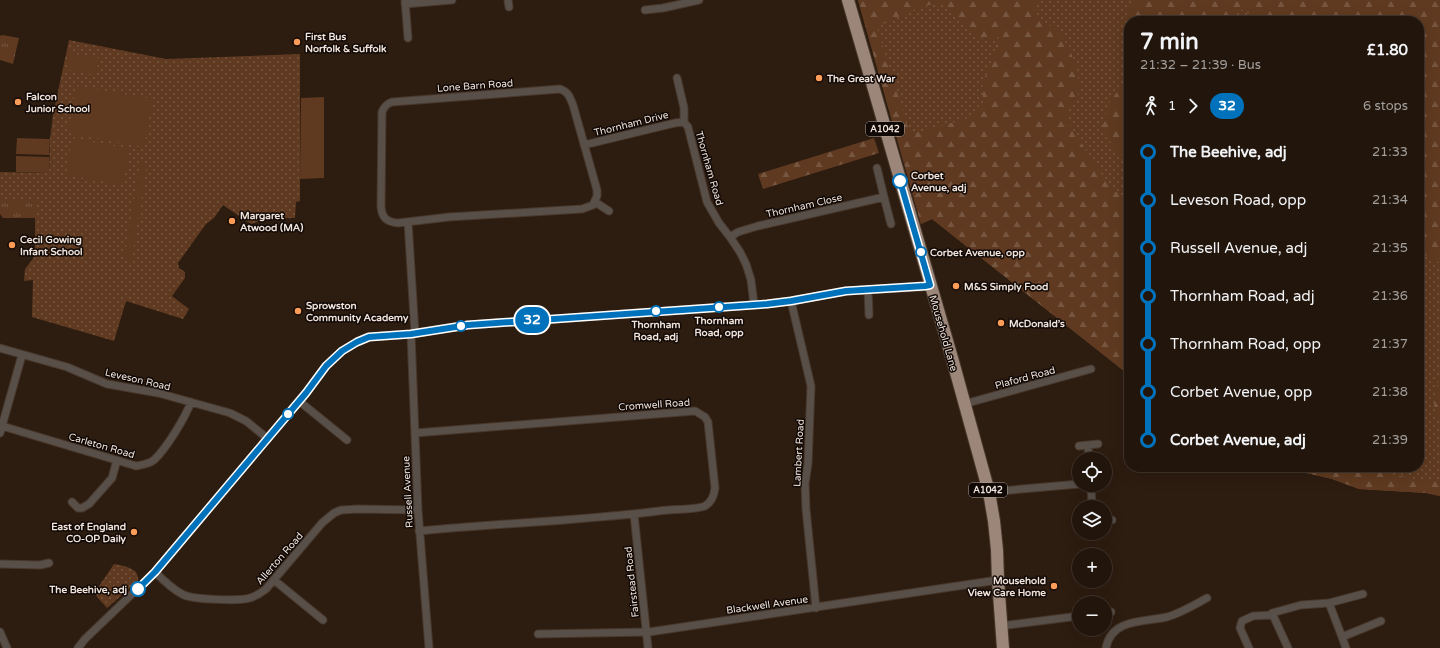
<!DOCTYPE html>
<meta charset="utf-8">
<style>
:root{--surface:#22150c;--page:#2e221a;--text:#f1f3f6;--muted:#a29f9d;--line:#3f342d}
body{margin:0;font-family:"Varela Round",sans-serif;background:var(--page);color:var(--text);height:100vh;display:flex;flex-direction:column;font-size:15px;white-space:nowrap}
*{box-sizing:border-box;margin:0}
p{font-size:13px;color:var(--muted)}
.icon{flex:none;width:22px;height:22px;fill:none;stroke:currentColor;stroke-width:2;stroke-linecap:round;stroke-linejoin:round}
.map{position:relative;flex:1;overflow:hidden}
.drawer{position:absolute;left:1124px;top:16px;width:300px;height:456px;display:flex;flex-direction:column;background:var(--surface);border-radius:16px;box-shadow:0 4px 16px #0002,0 0 0 1px var(--line)}
.drawer>*{flex:none}
.badge{padding:0 8px;border-radius:13px;font-size:14px;line-height:26px}
.tools{position:absolute;left:1072px;top:452px;display:grid;gap:8px}
.tools a{display:grid;place-items:center;width:40px;height:40px;border-radius:50%;background:var(--surface);box-shadow:0 4px 16px #0002,0 0 0 1px var(--line);font-size:20px}
.map>.badge{position:absolute;translate:-50% -50%;box-shadow:0 0 0 2px #fff}
.legs{display:flex;align-items:center;gap:6px;height:44px;padding:0 16px;font-size:13px}
.legs p{margin-inline-start:auto}
.headline{display:flex;align-items:center;justify-content:space-between;height:68px;padding:0 16px}
h1{font-size:22px;font-weight:800;line-height:30px}
ul{padding:0 16px;list-style:none}
li{display:flex;align-items:center;gap:14px;height:48px;font-size:15px}
li i{display:grid;place-items:center;width:6px;height:100%;margin:0 5px;background:currentColor}
li i::after{content:'';width:10px;height:10px;margin:-5px;border:3px solid;border-radius:50%;background:var(--surface)}
li p{margin-inline-start:auto}
li:first-child i{background:linear-gradient(#0000 50%,currentColor 0)}
li:last-child i{background:linear-gradient(currentColor 50%,#0000 0)}
.map>svg:first-child{display:block}
.grass{fill:url(#grass-dots)}
.forest{fill:url(#forest-firs);fill-rule:evenodd}
.park{fill:url(#park-tufts)}
.pitch{fill:#5f3a20}
.lines{fill:none;stroke-linecap:round;stroke-linejoin:round}
.minor-casing{stroke:#48382c;stroke-width:9}
.trunk-casing{stroke:#48382c;stroke-width:14}
.minor{stroke:#584f49;stroke-width:7}
.trunk{stroke:#9b8679;stroke-width:12}
.line-1-casing{stroke:#fff;stroke-width:9}
.line-1{stroke:#0072bc;stroke-width:6}
.poi-dot{fill:#fe9c58;stroke:#100805;stroke-width:1.5}
.stop-1-dot{fill:#fff;stroke:#0072bc;stroke-width:2}
.labels{text-anchor:middle;stroke-width:3;stroke-linejoin:round;paint-order:stroke}
.shield{fill:#100805;stroke:#aca19b;stroke-width:1}
.shield-label{font-size:9px;font-weight:bold;fill:#efe3db}
.poi-label{font-size:10px;font-weight:bold;fill:#efe3db;stroke:#100805;text-anchor:start}
.street-label{font-size:10px;fill:#efe3db;stroke:#100805}
.stop-label{font-size:10px;font-weight:bold;fill:#efe3db;stroke:#100805;text-anchor:start}
</style>
<div class="map">
<svg width="1440" height="648" viewBox="0 0 1440 648">
<defs>
<pattern id="grass-dots" width="8" height="8" patternUnits="userSpaceOnUse"><rect width="8" height="8" fill="#5f3a20"/><path d="M2 2h.1M6 6h.1" fill="none" stroke="#765640" stroke-width="1.8" stroke-linecap="round"/></pattern>
<pattern id="forest-firs" width="22" height="20" patternUnits="userSpaceOnUse"><rect width="22" height="20" fill="#5f3a20"/><path d="M5 1l3.5 6h-7zM16 11l3.5 6h-7z" fill="#765640"/></pattern>
<pattern id="park-tufts" width="24" height="20" patternUnits="userSpaceOnUse"><rect width="24" height="20" fill="#5f3a20"/><path d="M3 7l-1-3M5 7V3M7 7l1-3M15 17l-1-3M17 17v-4M19 17l1-3" fill="none" stroke="#765640"/></pattern>
</defs>
<rect width="100%" height="100%" fill="#2d1c10"/>
<path class="grass" d="M858,0h582v496l-14,-3 -67,-4 -27,-10 -51,-12h138v-446h-290v354l-197,-156 -11,5z
M69,40l97,19 134,-5v147l-4,1 -1,16 -30,1 -14,5 -28,-19 -9,13 -8,6 -28,39 1,5 6,4v6l-13,18 17,13 -6,10 -57,-18 -12,40 -82,-24 1,-37 -9,1 1,-12 10,-13v-57l-35,1v-28l49,1 1,-34 3,-24z
M114,564c10,2 26,4 24,17l-31,27 -10,-11 -2,-5z"/>
<path class="forest" d="M858,0h180l-5,6c6,16 8,12 20,22 18,14 26,42 26,63 -1,9 -12,17 -13,28l38,59 9,11 11,7 5,-2v181l-197,-156 -11,5zM942,3l11,8 4,8 12,12 16,9 14,-4 -9,31 -6,12 -2,9 2,20 -16,10 -47,14h-7l-7,-7 -30,-98c18,-9 45,-23 65,-24z
M1138,0h302v263l-21,-11v-231h-154l-27,-13 -6,13h-103v22l-3,-8 2,-25z
M1129,76v80l-9,-2 -19,-23 8,-28z
M874,138l5,15 -116,36 -5,-15z
M1440,370v48l-3,-2 -3,-11z
M1281,467h73l67,13h19v16l-14,-3 -67,-4 -27,-10z"/>
<path class="park" d="M2,35l17,3 -6,26 -13,-4v-24z
M0,199h35v19h-32l-3,-4z"/>
<path class="pitch" d="M69,53l30,5 -3,17 -29,-5z
M76,86l77,13 -9,48 -76,-14z
M324,97v81l-24,1 1,-81z
M17,138l33,1 -1,16 -33,-1z
M72,138l58,11 -7,36 -57,-10z
M16,156l33,1v16l-33,-1z
M140,163l7,2 -16,98 -7,-3z"/>
<g class="lines">
<g class="minor-casing">
<path id="minor" d="M405,0l3,38
M508,0l1,7
M405,4l47,-4
M645,10l18,-2 36,-8
M677,78l7,30v14l4,5 19,75 12,21 11,14 10,15 6,12 5,16 3,24
M560,89c9,3 10,9 13,16l24,85v6l-4,9 -11,4 -133,8 -51,6c-11,-1 -16,-5 -17,-16l1,-95c2,-5 4,-8 10,-10z
M584,145l91,-22 9,-1
M877,168l7,29
M595,202l14,9
M408,222l7,111
M730,237l8,-5 20,-6 126,-29 7,27
M868,289l1,26
M791,301l20,85 -3,78 -3,19 1,26 10,99
M411,334l7,176 11,138
M0,348l67,19 40,17 51,9 72,20 16,8 21,17
M299,401l48,39
M964,404l127,-35
M2,426l134,40c6,-1 13,-2 18,-6 12,-11 31,-42 37,-58
M0,433l22,-78
M415,433l280,-22 10,6 3,5 7,66c-1,8 -3,14 -10,18 -9,4 -34,3 -46,5 -79,10 -160,12 -240,20
M1079,446l9,-1
M1089,459l-1,-14 10,-1
M1091,485l1,22
M989,492l90,-8
M72,502l6,6h4l7,-4 23,-26 5,-18
M634,514l14,134
M1105,521l7,-1
M1077,523h2
M0,564l40,1 9,-2
M155,572c8,8 17,17 27,22 9,6 57,7 68,4 6,-2 11,-5 16,-9l56,-66 12,-10 7,-3 17,-1 60,1
M274,580l49,40
M1105,612h6
M1001,626l78,-10
M0,632l7,16
M538,634l111,-2 349,-52
M1342,637l-13,-34 34,-9
M78,648l7,-9 70,-67 151,-179 20,-27 16,-15 15,-9 12,-5 42,-3 57,-9 299,-21 24,-3 55,-10 75,-4 9,-2
M1106,648c5,-30 40,-26 61,-31 14,-4 27,-12 40,-19
M1249,648l-9,-20 2,-7 11,-5 20,-1
M1288,648l-16,-35 29,-8 28,-2
M1346,648l-4,-11 39,-16"/>
</g>
<g class="trunk-casing">
<path id="trunk" d="M848,0l104,358 37,134 5,29 3,29 1,30 5,68"/>
</g>
<use href="#minor" class="minor"/>
<use href="#trunk" class="trunk"/>
</g>
<g class="lines">
<g class="line-1-casing">
<path id="line-1" d="M138,589l17,-17 151,-179 20,-27 16,-15 15,-9 12,-5 42,-3 57,-9 299,-21 24,-3 55,-10 79,-5 5,-1 -30,-104"/>
</g>
<use href="#line-1" class="line-1"/>
</g>
<g class="poi-dot">
<circle cx="297" cy="42" r="4"/>
<circle cx="819" cy="78" r="4"/>
<circle cx="18" cy="102" r="4"/>
<circle cx="232" cy="221" r="4"/>
<circle cx="12" cy="245" r="4"/>
<circle cx="956" cy="286" r="4"/>
<circle cx="298" cy="311" r="4"/>
<circle cx="1001" cy="323" r="4"/>
<circle cx="134" cy="532" r="4"/>
<circle cx="1054" cy="586" r="4"/>
</g>
<g class="stop-1-dot">
<circle cx="900" cy="181" r="7"/>
<circle cx="921" cy="252" r="5"/>
<circle cx="719" cy="307" r="5"/>
<circle cx="656" cy="311" r="5"/>
<circle cx="461" cy="326" r="5"/>
<circle cx="288" cy="414" r="5"/>
<circle cx="138" cy="589" r="7"/>
</g>
<g class="labels">
<g class="shield">
<rect x="866" y="122" width="38" height="14" rx="3"/>
<rect x="969" y="483" width="38" height="14" rx="3"/>
</g>
<g class="shield-label">
<text x="885" y="132">A1042</text>
<text x="988" y="493">A1042</text>
</g>
<g class="poi-label">
<text x="305" y="40">First Bus<tspan x="305" dy="12">Norfolk &amp; Suffolk</tspan></text>
<text x="827" y="82">The Great War</text>
<text x="26" y="100">Falcon<tspan x="26" dy="12">Junior School</tspan></text>
<text x="240" y="219">Margaret<tspan x="240" dy="12">Atwood (MA)</tspan></text>
<text x="20" y="243">Cecil Gowing<tspan x="20" dy="12">Infant School</tspan></text>
<text x="964" y="290">M&amp;S Simply Food</text>
<text x="306" y="309">Sprowston<tspan x="306" dy="12">Community Academy</tspan></text>
<text x="1009" y="327">McDonald’s</text>
<text x="126" y="530" text-anchor="end">East of England<tspan x="126" dy="12">CO-OP Daily</tspan></text>
<text x="1046" y="584" text-anchor="end">Mousehold<tspan x="1046" dy="12">View Care Home</tspan></text>
</g>
<g class="street-label">
<text transform="translate(475 85) rotate(-4)" y="4">Lone Barn Road</text>
<text transform="translate(631 123) rotate(-14)" y="4">Thornham Drive</text>
<text transform="translate(710 168) rotate(74)" y="4">Thornham Road</text>
<text transform="translate(804 205) rotate(-13)" y="4">Thornham Close</text>
<text transform="translate(944 333) rotate(74)" y="4">Mousehold Lane</text>
<text transform="translate(1025 377) rotate(-15)" y="4">Plaford Road</text>
<text transform="translate(138 379) rotate(13)" y="4">Leveson Road</text>
<text transform="translate(654 404) rotate(-4)" y="4">Cromwell Road</text>
<text transform="translate(102 445) rotate(16)" y="4">Carleton Road</text>
<text transform="translate(798 453) rotate(-87)" y="4">Lambert Road</text>
<text transform="translate(407 492) rotate(-93)" y="4">Russell Avenue</text>
<text transform="translate(279 558) rotate(-49)" y="4">Allerton Road</text>
<text transform="translate(631 582) rotate(-96)" y="4">Fairstead Road</text>
<text transform="translate(767 604) rotate(-8)" y="4">Blackwell Avenue</text>
</g>
<g class="stop-label">
<text x="911" y="179">Corbet<tspan x="911" dy="12">Avenue, adj</tspan></text>
<text x="930" y="256">Corbet Avenue, opp</text>
<text x="719" y="324" text-anchor="middle">Thornham<tspan x="719" dy="12">Road, opp</tspan></text>
<text x="656" y="328" text-anchor="middle">Thornham<tspan x="656" dy="12">Road, adj</tspan></text>
<text x="127" y="593" text-anchor="end">The Beehive, adj</text>
</g>
</g>
</svg>
<div class="tools">
<a><svg class="icon" aria-label="locate" viewBox="0 0 24 24"><circle cx="12" cy="12" r="6"/><path d="M12 2v4M12 18v4M2 12h4M18 12h4"/></svg></a>
<a><svg class="icon" aria-label="layers" viewBox="0 0 24 24"><path d="M12 4l9 5-9 5-9-5zM3 14l9 5 9-5"/></svg></a>
<a>+</a>
<a>−</a>
</div>
<b class="badge" style="left:532px;top:320px;background:#0072bc;color:#fff">32</b>
<section class="drawer">
<div class="headline"><div><h1>7 min</h1><p>21:32 – 21:39 · Bus</p></div><b>£1.80</b></div>
<div class="legs"><svg class="icon" aria-label="walk" viewBox="0 0 24 24"><circle cx="13" cy="4" r="2"/><path d="M13 8l-2 6 4 7M11 14l-3 7M7 12l3-4h3l4 4"/></svg>1<svg class="icon" aria-label="forward" viewBox="0 0 24 24"><path d="M9 5l7 7-7 7"/></svg><b class="badge" style="background:#0072bc;color:#fff">32</b><p>6 stops</p></div>
<ul>
<li><i style="color:#0072bc"></i><b>The Beehive, adj</b><p>21:33</p></li>
<li><i style="color:#0072bc"></i><span>Leveson Road, opp</span><p>21:34</p></li>
<li><i style="color:#0072bc"></i><span>Russell Avenue, adj</span><p>21:35</p></li>
<li><i style="color:#0072bc"></i><span>Thornham Road, adj</span><p>21:36</p></li>
<li><i style="color:#0072bc"></i><span>Thornham Road, opp</span><p>21:37</p></li>
<li><i style="color:#0072bc"></i><span>Corbet Avenue, opp</span><p>21:38</p></li>
<li><i style="color:#0072bc"></i><b>Corbet Avenue, adj</b><p>21:39</p></li>
</ul>
</section>
</div>
